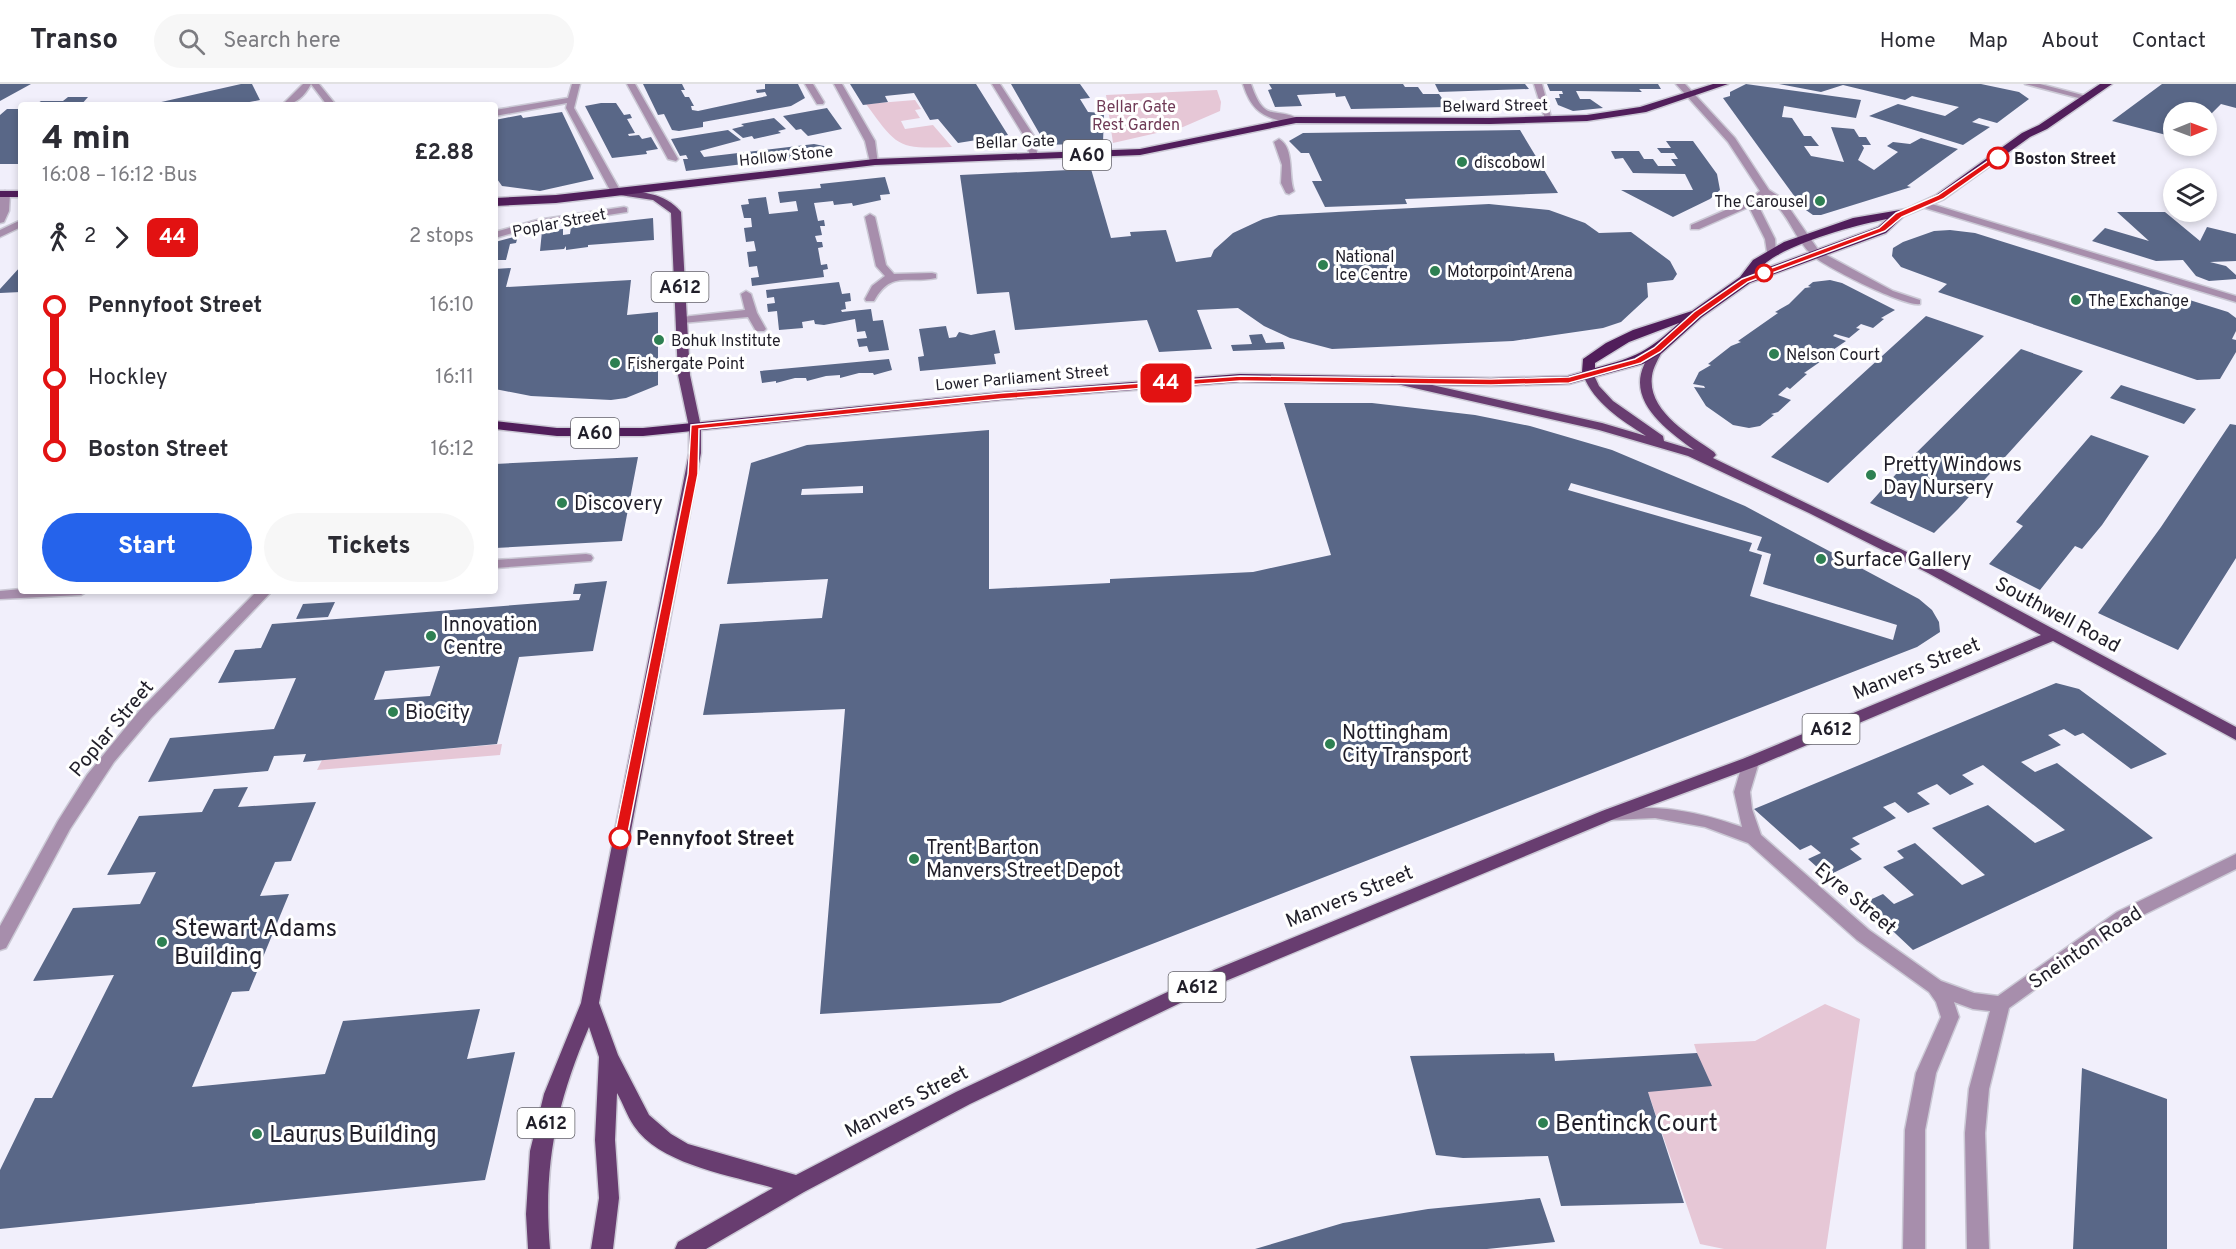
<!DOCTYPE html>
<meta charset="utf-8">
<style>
:root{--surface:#fff;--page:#f7f7f7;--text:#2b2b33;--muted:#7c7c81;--line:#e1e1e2;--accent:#2563eb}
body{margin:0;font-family:Overpass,sans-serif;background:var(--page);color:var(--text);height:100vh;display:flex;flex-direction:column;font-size:22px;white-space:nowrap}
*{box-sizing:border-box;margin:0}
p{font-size:20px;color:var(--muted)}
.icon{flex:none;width:33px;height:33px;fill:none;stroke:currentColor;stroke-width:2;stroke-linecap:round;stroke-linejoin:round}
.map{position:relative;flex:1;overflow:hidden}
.panel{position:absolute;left:18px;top:18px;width:480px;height:492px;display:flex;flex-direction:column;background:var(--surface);border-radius:6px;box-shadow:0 3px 9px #0003}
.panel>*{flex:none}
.badge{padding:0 12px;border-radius:9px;font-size:21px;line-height:39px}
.needle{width:39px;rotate:89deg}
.buttons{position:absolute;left:2163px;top:18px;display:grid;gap:12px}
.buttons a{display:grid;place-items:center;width:54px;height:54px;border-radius:50%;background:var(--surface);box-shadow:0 3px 9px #0003;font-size:30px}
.map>.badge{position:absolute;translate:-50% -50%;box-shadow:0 0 0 3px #fff}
.legs{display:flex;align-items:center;gap:9px;height:66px;padding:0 24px;font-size:20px}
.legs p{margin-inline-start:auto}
.head{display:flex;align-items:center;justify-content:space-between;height:102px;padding:0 24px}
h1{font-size:33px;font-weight:800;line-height:45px}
.cta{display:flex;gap:12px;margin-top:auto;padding:12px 24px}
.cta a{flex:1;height:69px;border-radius:36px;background:var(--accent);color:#fff;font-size:24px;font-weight:800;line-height:69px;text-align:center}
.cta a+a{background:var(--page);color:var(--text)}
ul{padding:0 24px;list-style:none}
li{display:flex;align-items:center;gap:21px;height:72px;font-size:22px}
li i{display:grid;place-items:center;width:9px;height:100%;margin:0 8px;background:currentColor}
li i::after{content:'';width:15px;height:15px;margin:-8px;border:4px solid;border-radius:50%;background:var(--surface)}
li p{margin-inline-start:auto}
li:first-child i{background:linear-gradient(#0000 50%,currentColor 0)}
li:last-child i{background:linear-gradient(currentColor 50%,#0000 0)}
header{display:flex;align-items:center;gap:36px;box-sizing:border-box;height:84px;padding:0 30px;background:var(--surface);border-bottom:2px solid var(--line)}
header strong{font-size:28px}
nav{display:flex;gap:33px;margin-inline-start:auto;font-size:21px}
.search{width:420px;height:54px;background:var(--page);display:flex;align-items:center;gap:15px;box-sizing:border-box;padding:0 21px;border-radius:33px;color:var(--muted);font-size:22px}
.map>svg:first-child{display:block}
.green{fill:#e6c7d6}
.building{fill:#596787;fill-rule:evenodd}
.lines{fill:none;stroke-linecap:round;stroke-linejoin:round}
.minor-casing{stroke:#cbc9d5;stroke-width:3}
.major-casing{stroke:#cbc9d5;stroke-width:3}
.highway-casing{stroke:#cbc9d5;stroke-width:3}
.minor{fill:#a78eac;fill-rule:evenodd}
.major{fill:#683d70;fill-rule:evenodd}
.highway{fill:#511e5b;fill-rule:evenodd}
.line-1{fill:#e21212;stroke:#fff;stroke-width:1.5}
.stop-1-dot{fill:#fff;stroke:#e21212;stroke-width:3}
.poi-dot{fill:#2e8052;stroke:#fff;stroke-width:2}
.labels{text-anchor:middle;stroke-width:6;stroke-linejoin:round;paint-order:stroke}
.far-street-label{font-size:16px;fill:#201e29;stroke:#fff}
.far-park-label{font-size:16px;fill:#703b57;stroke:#fff}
.far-stop-label{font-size:16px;font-weight:bold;fill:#201e29;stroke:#fff;text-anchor:start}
.far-poi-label{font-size:16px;fill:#201e29;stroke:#fff;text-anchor:start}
.shield{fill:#fff;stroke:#636269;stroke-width:1.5}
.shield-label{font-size:18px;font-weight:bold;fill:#201e29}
.poi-label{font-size:20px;fill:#201e29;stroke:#fff;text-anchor:start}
.street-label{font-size:20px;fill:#201e29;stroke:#fff}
.stop-label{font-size:20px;font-weight:bold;fill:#201e29;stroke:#fff;text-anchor:start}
.near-poi-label{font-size:24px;fill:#201e29;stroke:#fff;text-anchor:start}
</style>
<header>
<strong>Transo</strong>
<div class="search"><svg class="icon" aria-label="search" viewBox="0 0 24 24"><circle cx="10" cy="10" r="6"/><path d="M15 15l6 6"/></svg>Search here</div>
<nav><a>Home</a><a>Map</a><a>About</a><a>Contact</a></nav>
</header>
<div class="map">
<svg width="2236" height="1165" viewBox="0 0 2236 1165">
<rect width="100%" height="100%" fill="#f1effb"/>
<path class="green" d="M1217,6l4,12 -1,9 -37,16 -70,16 -7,-48z
M915,16l6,9 -6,1 5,8 -19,3 4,8 28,-4 19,22c-54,2 -54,1 -86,-43z
M502,660l-2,11 -183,15 5,-10z
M1825,920l35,15 -34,230h-102l-24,-5 -52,-152 49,-39 -3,-9 61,-3z"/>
<path class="building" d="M0,0h31l-31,17z
M241,0h11l8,16 -26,5h-86z
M643,0h39l3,6h-4l4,7h4l5,9h-3l1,4 6,1 69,-15 -2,-4 -8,1 -1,-3 9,-1v-5h33l7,14 -14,8 -88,16v5l-24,4 -7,-1 -8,-16 -6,1z
M850,0h126l32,51 -50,8 -20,-24 -8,1 -16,-27 -29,3 3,6 -25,3z
M1011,0h69l10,14 -10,1 8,13 16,1 -1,30 -57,2z
M1269,0h134l2,3h13l5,7h16l9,13 -97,2 -6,-13 -9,1 -1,-4 -38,2 5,11 -27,1 -7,-17 4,-1z
M1435,0h90l4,5 -90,3z
M1547,0h111l3,5h-22l3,3 -66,-1 4,8h10l13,9 -30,3 -15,-6 -3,-7h5l-1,-4h4l-1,-3h-12z
M1746,0l115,16 -5,18 -72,-12 -2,11 10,1 12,18h7l8,10h-15l7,10 33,6 -13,-35 23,2 5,8h7l5,8h-9l2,3 -6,12 16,10 24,-18 -11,-6 6,-4 17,2 11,-6 37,11 -51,37 4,1 -90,28h-8l-10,-7 -80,-110 7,-2v-4z
M1779,0h202l38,8 10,7 -32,24 -18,-5 -7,4 18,5 -27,18 -94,-29 29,-12 47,12 14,-9 -47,-11 -7,4 -62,-15 -22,7z
M2162,0h74v24l-15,-4 -15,15v-7h-32v25l-62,-16z
M68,13h20l-7,8h-46l6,-4h22z
M601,19h15l8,12 6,-1 2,4 -5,1 8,14 -7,1 1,2 10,-1 3,4 9,-2 7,12 -12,2 1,3 -35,4 -27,-52z
M827,24l15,21 -34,7 -7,-7 -5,1 -13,-14z
M7,25h14v55h-21v-49z
M562,28l32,67 -54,12 -38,-5 -7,-10v-56l26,-5 2,3z
M774,34l12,11 -8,2 3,2 -27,6 -2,-3 -9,2 -11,-9 12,-3 -3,-2z
M728,46l13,10 -41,11 4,6 110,-13 10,2 2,3 -9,6 -131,16 -3,-12h5l-2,-4 -6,1 -9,-17z
M1520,46l38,63 -153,6 2,5 -82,3 -13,-26h10l-13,-28h-8l-12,-12 14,-8z
M1666,57h27l24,33 3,16 -10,9 -37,18 -52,-27h72l-8,-16 -52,-1 -10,-15 -8,1 -4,-8h28l5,8h9l5,7h18l-5,-7h7l-4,-6h-13l-4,-5h14z
M1091,85l20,69 20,-2 -1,-4 36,-2 10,32 35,-5 3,-7 19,-17 30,-14 16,-4 210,-11 60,6 36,13 14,10 32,-1 39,29 7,13 -4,6 -26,3 1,14 -27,25 -18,6 -90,13 -181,8 -42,-11 -26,-12 -26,-18 -41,2 15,39 -53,3 -12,-32 -132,10 -6,-38 -32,2 -17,-119z
M885,93l5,17 -10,1 1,5 -28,6 -1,-3 -18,2 -1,-4 -19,2 4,18 6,-1 1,6h-5l2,9 -7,1 2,6h5l1,5 -5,1 3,17 6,-1 1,5 -5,1 1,7 -72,9 -1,-8 8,-1 -2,-11 -8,1 -2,-15 9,-1 -2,-10 -8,1 -2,-14 8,-1 -1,-9h-7l-3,-13 8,-1 -1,-5 18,-2 3,17 29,-3 -2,-10 -16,2 -2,-11 43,-4 -1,-4z
M2117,128h48l35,29 7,-14 29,7v27l-26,1 16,4 10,9v4l-27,2 -13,-5 -13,-16 -27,1 -64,-20 13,-13 44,13z
M653,134l1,22 -66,5v2l-22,3v-4l-2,3 -24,2 2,-20 21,-2v6l7,-1 1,-7z
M1950,146l25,3 253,79 8,6v13l-4,8 4,1v12l-16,27 -23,1 -259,-88 9,-8 -46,-17 -9,-11 1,-8 10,-6 31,-11z
M518,152l-2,7 -6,1 -4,16h-11v-18z
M21,182v26l-21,1v-4z
M511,184l-5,19 125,-7 -4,35 31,-3v73l-32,13 -15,2 -80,-4 -36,-7v-120z
M1830,196l12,3 53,27 -14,8 3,1 -11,9 -12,-4 -5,4 4,1 -11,9 -14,-4 -2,2 13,5 -22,15 3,1 -23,16 3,1 -17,15 -3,-2 -9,8 13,5 -13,12 -7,2 3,1 -14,11 -11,2 -16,-3 -27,-19 -12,-19 11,1 -1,-2 -11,-2 6,-12 12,-7 -3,-1 23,-18 10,-4 -3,-1 40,-28 -3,-1 14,-8 16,-16 6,-1 -3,-1 5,-4z
M839,198l3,12 8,-1 1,8 -6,1 1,7 -5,1 1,2 29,-3 2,12 10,-1 6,30 -20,2 -2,-6 -8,1 -2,-8 10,-1 -2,-7 -8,1 -2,-13 -31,6 -9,-1 -1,-4 -12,2 1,6 -24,2 -2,-19 -9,1 -1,-8 8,-1 -1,-6 -7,1 -1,-8z
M1926,232l58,20 -156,147 -57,-26z
M946,242l3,12 7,-1 3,-5 12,3 24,-5 5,23 -6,1 2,10 -76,7 -2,-14 6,-1 -5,-27z
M1262,250l4,9 17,-1 2,7 -52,2 -2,-6 21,-1 -3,-9z
M2021,265l62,22 -125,138 -24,24 -64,-30 35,-39z
M889,275l3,11 -18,5 -1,-2h-14l-19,5v-3l-14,1 -19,5 -1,-3h-11l-19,5v-2l-14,2 -2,-12z
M2121,301l75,24 -12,15 -74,-26z
M1284,319h88l103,12 55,11 82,24 133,56 174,93 13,11 7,12 1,10 -23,15 -917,356 -180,11 25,-305 -142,6 17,-91 102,-6 6,-39 -101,5 24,-121 56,-18 182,-15v159l121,-6v-4l143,-7 78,-17zM1571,399l191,54 -5,13 14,4 -8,30 134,41 -4,15 -143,-44 12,-41 -13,-4 3,-8 -184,-53zM863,402v7l-62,2 1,-6z
M2230,340l6,1v133l-58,92 -80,-37 63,-86z
M2091,351l58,21 -47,69 -20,24 -7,-3 -35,44 -51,-26 34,-38 -7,-4z
M638,373l-16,84 -127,7v-84z
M607,497l-14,70 -74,6 -22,87 -194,18 3,-8 -32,2 -6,15 -120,11 22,-44 104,-9 22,-51 -78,5 17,-33 26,-2 11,-24 307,-24 2,-6h-8l2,-10zM440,582l-10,30 -56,4 11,-29z
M335,518l-7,15 -32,2 7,-15z
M2056,599l23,6 88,65 -36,15 -48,-36 -8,3 -11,-7 -16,6 13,10 -40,17 14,10 22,-9 96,75 -240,112 -50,-47 20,-9 11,10 20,-9 -31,-28 21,-9 -7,-7 18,-8 47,42 23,-10 -53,-47 56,-23 47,38 30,-13 -82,-65 -21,10 12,9 -24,11 -13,-11 -20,9 13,11 -22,9 -13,-11 -12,5 13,11 -44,20 8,6 -10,5 12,10 -35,17 -19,-17 13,-6 -10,-8 -11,5 -46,-41z
M248,703l-10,20 78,-5 -25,59 -16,1 -15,34 29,-2 -40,97 -17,1 -40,95 133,-13 18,-53 137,-12 -13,50 48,-7 -30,128 -485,49v-59l35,-72h17l62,-123 -81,6 40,-73 67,-4 16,-32 -49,3 32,-59 63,-4 12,-23z
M1554,969l1,8 142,-8 15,33 -64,6 36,111 -123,3 -13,-50 -85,2 -27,-3 -26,-99z
M2082,984l85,31v150h-94z
M1540,1114l15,44 -68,7h-232l88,-26 85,-14z"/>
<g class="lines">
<g class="minor-casing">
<path id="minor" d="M303,0h16l17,21h-9l-16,-21c-6,12 -16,21 -29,21z
M572,0h8l-6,24 47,84 -2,2 -8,-2 -45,-84 1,-5 -72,13v-6l73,-12z
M627,0h8l43,75 -2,2 -8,-2z
M805,0h8l11,18 -1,2h-6z
M834,0h8l33,57 3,23 -8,-2 -5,-21z
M992,0h8l34,52 4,22 -8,-2 -6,-20z
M1243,0h8c14,42 25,21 49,36 -5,4 -11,2 -18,1 -23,-5 -32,-15 -39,-37z
M1534,0h8l10,37 -7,-2z
M1676,0h9l50,54 34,52 14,9 36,52 74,40 27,9v4c-15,3 -98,-38 -109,-50 -18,-17 -23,-44 -46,-58l-8,7 18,36 1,15 -9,-2 -2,-13 -16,-32 -50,22h-8v-4l58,-25 11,-9 -32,-49z
M2025,0h15l50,13 -4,3z
M1279,55c16,9 9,37 15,52l-5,3 -3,-1 -5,-10 1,-18 -8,-23z
M5,107l5,3 -1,17 -5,11 -4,1v-29z
M1925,118l311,94v6l-314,-95 -2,-2z
M624,123l3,1v4l-89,14 -43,12v-6l42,-12z
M870,130l5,3 11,48 8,9 38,-1 4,1v4c-29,6 -45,-8 -62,23h-8l-1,-2 7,-13 13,-10 -9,-10 -11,-49z
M21,136v7l-21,10v-7z
M746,207l5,3 6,19 9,16 -2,2h-8l-8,-14 -66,6 -6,-3 6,-3 63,-7 -4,-16z
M586,470l5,1 2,3 -2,3 -96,7v-8z
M21,505v2h67l-7,4 -81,4v-8z
M257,507h15l-121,127 -37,44 -44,67 -64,119 -6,2v-24l58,-105 29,-46 53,-65z
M1751,672l6,2 2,4 -9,30 2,17 9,26 108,95 72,51 33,12 24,3 119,-84 119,-58v15l-107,53 -120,86 -20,81 -4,44 4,116h-22l-2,-116 4,-44 21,-78 -17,-2 -19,-7 5,15 -23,56 -11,57v119h-22l2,-119 11,-57 25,-56 -5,-15 -7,-10 -72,-52 -109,-97 -43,-16 -50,-9 -44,2 -6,-2 -2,-4 2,-4 6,-2c51,-2 82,2 131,19l-8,-35 9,-30 2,-4z"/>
</g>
<g class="major-casing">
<path id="major" d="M616,105c24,3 49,3 65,23l9,163 11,52v26l-102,550 19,52 31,60 22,19 17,10 108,31 160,-83 258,-122 388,-159 143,-53 296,-123 -113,-62 -119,-60 -121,-57 -89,-26 -211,-48v-4l4,-2 210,47 44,13c-26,-17 -51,-32 -63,-61l6,-4 4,2 6,13 14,15 50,35 1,5 30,9c-26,-19 -67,-48 -50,-85 3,-7 6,-16 13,-18l4,1 2,2c-4,8 -10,17 -11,26 -5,35 38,59 62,76l2,3 -3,3 225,109 298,160v13l-183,-99 -296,125 -143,53 -386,161 -258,124 -166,88 -98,57h-31l3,-7 95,-54c-42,-13 -113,-23 -139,-62 -7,-10 -11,-23 -17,-33l-2,47 4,58 -6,51h-22l8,-51 -4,-58 4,-83 -10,-30c-33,78 -46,138 -39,222h-22l-2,-35 4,-63 14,-57 37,-91 108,-550v-26l-11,-52 -7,-162 -18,-13 -40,-6v-4z"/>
</g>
<g class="highway-casing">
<path id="highway" d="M1713,0h15l-82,28 -59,9 -97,3 -194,-1 -156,32 -265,10 -319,38 -61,3v-8l61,-3 319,-36 265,-10 156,-32 194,1 97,-3 53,-8z
M2100,0h12l-65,45 -17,8 -86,62 -40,17 -18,17 -136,50 -48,34 -40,36 -19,11 -74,20 -78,2 -251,-4 -239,18 -358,36h-86l-62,-7v-8l62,7h86l358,-36 239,-18 251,4 77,-2 14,-4 1,-13 23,-16 27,-13 59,-19 48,-34 13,-17 31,-18 69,-24 53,-9 30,-14 86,-62 17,-8zM1887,135l-9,8 -120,44c17,-25 98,-46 129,-52zM1679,239c-32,29 -42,34 -84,45v-5l34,-21z
M0,107h21v6h-21z"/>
</g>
<use href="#minor" class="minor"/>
<use href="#major" class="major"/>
<use href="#highway" class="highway"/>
</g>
<path class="line-1" d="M1995,72l6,2 -58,41 -41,18 -17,14 -137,51 -48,34 -40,36 -19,11 -72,20 -78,2 -251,-4 -239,18 -302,30 -1,45 -71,364 -7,5 -6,-5 74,-364 3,-49 310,-32 239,-17 251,3 78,-2 66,-18 19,-11 40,-36 48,-33 137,-51 17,-15 42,-18z"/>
<g class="stop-1-dot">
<circle cx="1998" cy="74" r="10"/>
<circle cx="1764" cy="189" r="8"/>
<circle cx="620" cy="754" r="10"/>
</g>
<g class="poi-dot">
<circle cx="1462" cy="78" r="6"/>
<circle cx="1820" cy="117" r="6"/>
<circle cx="1323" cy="181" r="6"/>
<circle cx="1435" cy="187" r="6"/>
<circle cx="2076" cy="216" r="6"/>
<circle cx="659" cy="256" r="6"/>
<circle cx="1774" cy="270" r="6"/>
<circle cx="615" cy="279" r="6"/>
<circle cx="1871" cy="391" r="6"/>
<circle cx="562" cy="419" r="6"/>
<circle cx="1821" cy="475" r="6"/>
<circle cx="431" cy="552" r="6"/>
<circle cx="393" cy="628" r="6"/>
<circle cx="1330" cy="660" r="6"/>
<circle cx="914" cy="775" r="6"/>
<circle cx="162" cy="858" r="6"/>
<circle cx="1543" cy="1039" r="6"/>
<circle cx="257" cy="1050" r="6"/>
</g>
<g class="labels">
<g class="far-street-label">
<text transform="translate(1495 21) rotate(-1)" y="6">Belward Street</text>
<text transform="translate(1015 57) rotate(-2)" y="6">Bellar Gate</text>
<text transform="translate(786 71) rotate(-6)" y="6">Hollow Stone</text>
<text transform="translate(559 138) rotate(-11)" y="6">Poplar Street</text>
<text transform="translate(1022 293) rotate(-5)" y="6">Lower Parliament Street</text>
</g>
<g class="far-park-label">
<text x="1136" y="28">Bellar Gate<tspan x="1136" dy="18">Rest Garden</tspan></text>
</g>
<g class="far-stop-label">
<text x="2014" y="80">Boston Street</text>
</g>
<g class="far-poi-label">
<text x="1474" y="84">discobowl</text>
<text x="1808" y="123" text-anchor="end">The Carousel</text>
<text x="1335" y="178">National<tspan x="1335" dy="18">Ice Centre</tspan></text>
<text x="1447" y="193">Motorpoint Arena</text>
<text x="2088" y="222">The Exchange</text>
<text x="671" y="262">Bohuk Institute</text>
<text x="1786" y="276">Nelson Court</text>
<text x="627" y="285">Fishergate Point</text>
</g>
<g class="shield">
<rect x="1063" y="56" width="48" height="30" rx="4.5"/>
<rect x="651.5" y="188" width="57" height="30" rx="4.5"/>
<rect x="571" y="334" width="48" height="30" rx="4.5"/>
<rect x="1802.5" y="630" width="57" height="30" rx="4.5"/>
<rect x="1168.5" y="888" width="57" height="30" rx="4.5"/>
<rect x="517.5" y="1024" width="57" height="30" rx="4.5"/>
</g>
<g class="shield-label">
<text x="1087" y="77">A60</text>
<text x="680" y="209">A612</text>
<text x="595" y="355">A60</text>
<text x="1831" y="651">A612</text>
<text x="1197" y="909">A612</text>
<text x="546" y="1045">A612</text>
</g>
<g class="poi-label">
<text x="1883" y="387">Pretty Windows<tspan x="1883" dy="23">Day Nursery</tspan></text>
<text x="574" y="426">Discovery</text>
<text x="1833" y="482">Surface Gallery</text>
<text x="443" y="547">Innovation<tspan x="443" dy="23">Centre</tspan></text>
<text x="405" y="635">BioCity</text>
<text x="1342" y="655">Nottingham<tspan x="1342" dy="23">City Transport</tspan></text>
<text x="926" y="770">Trent Barton<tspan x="926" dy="23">Manvers Street Depot</tspan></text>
</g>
<g class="street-label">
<text transform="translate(2058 530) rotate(28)" y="7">Southwell Road</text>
<text transform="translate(1916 584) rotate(-22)" y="7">Manvers Street</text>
<text transform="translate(111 644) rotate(-50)" y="7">Poplar Street</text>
<text transform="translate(1349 812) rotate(-22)" y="7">Manvers Street</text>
<text transform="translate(1856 814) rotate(40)" y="7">Eyre Street</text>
<text transform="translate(2085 863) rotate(-34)" y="7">Sneinton Road</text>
<text transform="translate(906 1017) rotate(-27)" y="7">Manvers Street</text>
</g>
<g class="stop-label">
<text x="636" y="761">Pennyfoot Street</text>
</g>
<g class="near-poi-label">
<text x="174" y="852">Stewart Adams<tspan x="174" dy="28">Building</tspan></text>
<text x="1555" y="1047">Bentinck Court</text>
<text x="269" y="1058">Laurus Building</text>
</g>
</g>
</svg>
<div class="buttons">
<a><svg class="needle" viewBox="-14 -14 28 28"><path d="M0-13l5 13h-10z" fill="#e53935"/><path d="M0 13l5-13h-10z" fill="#7c7c81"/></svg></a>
<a><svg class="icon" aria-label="layers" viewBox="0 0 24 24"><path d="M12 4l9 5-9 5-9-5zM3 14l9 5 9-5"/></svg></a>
</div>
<b class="badge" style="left:1166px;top:299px;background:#e21212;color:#fff">44</b>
<section class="panel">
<div class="head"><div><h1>4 min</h1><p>16:08 – 16:12 · Bus</p></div><b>£2.88</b></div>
<div class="legs"><svg class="icon" aria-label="walk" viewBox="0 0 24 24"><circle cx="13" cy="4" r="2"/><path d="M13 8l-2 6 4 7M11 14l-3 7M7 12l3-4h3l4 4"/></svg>2<svg class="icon" aria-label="forward" viewBox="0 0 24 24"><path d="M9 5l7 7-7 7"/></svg><b class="badge" style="background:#e21212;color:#fff">44</b><p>2 stops</p></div>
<ul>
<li><i style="color:#e21212"></i><b>Pennyfoot Street</b><p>16:10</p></li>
<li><i style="color:#e21212"></i><span>Hockley</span><p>16:11</p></li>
<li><i style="color:#e21212"></i><b>Boston Street</b><p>16:12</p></li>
</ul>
<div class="cta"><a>Start</a><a>Tickets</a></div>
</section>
</div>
